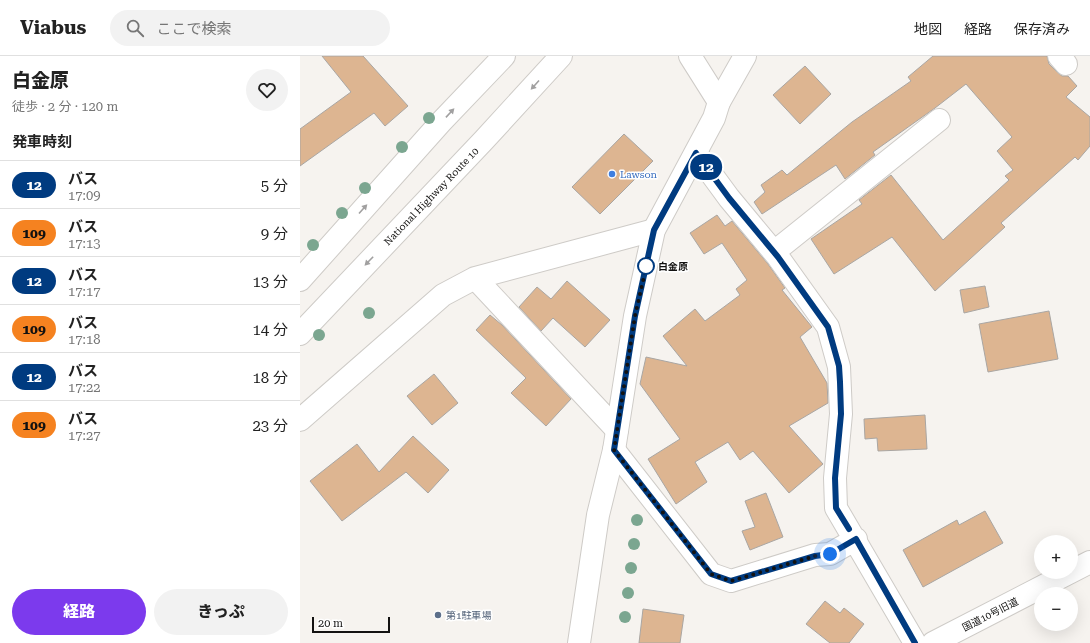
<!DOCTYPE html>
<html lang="ja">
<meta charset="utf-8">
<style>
:root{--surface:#fff;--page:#f2f2f2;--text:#222;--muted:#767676;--line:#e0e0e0;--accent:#7c3aed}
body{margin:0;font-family:"Roboto Serif","Noto Sans JP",serif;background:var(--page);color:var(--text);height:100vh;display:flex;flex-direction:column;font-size:15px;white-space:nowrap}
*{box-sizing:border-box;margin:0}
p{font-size:13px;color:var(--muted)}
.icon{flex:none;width:22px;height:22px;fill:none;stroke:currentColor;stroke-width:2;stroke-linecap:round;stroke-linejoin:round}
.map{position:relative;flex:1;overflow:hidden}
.side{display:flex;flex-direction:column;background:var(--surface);width:300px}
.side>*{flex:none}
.badge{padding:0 8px;border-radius:13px;font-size:14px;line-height:26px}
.fabs{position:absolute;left:734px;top:479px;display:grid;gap:8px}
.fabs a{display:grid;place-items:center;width:44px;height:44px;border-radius:50%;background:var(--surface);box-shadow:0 4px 16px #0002;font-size:20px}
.scale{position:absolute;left:12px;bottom:10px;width:78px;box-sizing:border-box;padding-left:4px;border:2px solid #131211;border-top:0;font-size:11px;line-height:14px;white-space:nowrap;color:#131211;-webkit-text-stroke:3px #fff;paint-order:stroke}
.you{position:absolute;width:20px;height:20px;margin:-10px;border:3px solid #fff;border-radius:50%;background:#1a73e8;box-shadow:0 0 0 6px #1a73e833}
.map>.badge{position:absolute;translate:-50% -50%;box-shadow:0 0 0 2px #fff}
h2{padding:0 12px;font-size:15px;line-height:36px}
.round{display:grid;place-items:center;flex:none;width:42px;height:42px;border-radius:21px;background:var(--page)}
.headline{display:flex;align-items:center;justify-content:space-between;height:68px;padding:0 12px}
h1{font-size:19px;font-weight:800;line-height:30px}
.action{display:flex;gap:8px;margin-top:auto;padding:8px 12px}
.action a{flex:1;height:46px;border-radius:24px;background:var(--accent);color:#fff;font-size:16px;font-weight:800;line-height:46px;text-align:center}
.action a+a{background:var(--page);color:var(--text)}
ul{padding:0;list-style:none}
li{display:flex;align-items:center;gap:12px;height:48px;padding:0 12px;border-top:1px solid var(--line)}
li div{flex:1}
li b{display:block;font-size:15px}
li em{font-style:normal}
li .badge{min-width:44px;font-weight:700;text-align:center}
header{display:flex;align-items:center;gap:24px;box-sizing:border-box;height:56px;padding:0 20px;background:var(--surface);border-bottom:1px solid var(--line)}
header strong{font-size:19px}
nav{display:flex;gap:22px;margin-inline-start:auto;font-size:14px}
.search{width:280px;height:36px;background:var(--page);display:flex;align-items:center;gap:10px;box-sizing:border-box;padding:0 14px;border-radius:22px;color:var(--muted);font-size:15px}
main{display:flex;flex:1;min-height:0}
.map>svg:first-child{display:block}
.building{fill:#ddb591;stroke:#a9a6a3}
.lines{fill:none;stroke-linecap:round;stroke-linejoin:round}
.street-casing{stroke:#cecbc7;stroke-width:24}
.secondary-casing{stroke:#cecbc7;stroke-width:24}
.highway-casing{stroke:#cecbc7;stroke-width:24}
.street{stroke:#fff;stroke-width:22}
.secondary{stroke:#fff;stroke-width:22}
.highway{stroke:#fff;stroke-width:22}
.tree{fill:#7ba690}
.oneway{fill:#a1a0a0}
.line-casing{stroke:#fff;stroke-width:9}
.line{stroke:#003b80;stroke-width:6}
.walk{stroke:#131211;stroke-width:4;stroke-dasharray:0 7.2}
.shop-dot{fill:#3f7fe0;stroke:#fff;stroke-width:1.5}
.stop-dot{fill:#fff;stroke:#003b80;stroke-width:2}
.service-dot{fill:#5c6f8a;stroke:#fff;stroke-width:1.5}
.labels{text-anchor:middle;stroke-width:3;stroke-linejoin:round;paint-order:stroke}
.shop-label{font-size:10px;fill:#366cbe;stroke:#fff;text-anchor:start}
.street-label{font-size:10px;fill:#131211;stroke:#fff}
.stop-label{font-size:10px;font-weight:bold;fill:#131211;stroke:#fff;text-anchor:start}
.service-label{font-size:10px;fill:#4e5e75;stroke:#fff;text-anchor:start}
</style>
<header>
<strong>Viabus</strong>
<div class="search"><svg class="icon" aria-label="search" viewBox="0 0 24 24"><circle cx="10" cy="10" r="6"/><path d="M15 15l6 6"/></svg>ここで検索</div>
<nav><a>地図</a><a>経路</a><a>保存済み</a></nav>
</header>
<main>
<section class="side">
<div class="headline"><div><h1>白金原</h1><p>徒歩 · 2 分 · 120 m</p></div><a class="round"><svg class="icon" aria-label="heart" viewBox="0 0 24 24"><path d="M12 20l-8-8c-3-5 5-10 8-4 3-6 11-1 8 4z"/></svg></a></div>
<h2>発車時刻</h2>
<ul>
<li><span class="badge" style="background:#003b80;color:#fff">12</span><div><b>バス</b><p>17:09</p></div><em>5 分</em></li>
<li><span class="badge" style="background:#f58220;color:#111">109</span><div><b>バス</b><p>17:13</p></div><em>9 分</em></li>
<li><span class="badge" style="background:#003b80;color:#fff">12</span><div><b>バス</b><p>17:17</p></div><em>13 分</em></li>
<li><span class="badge" style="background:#f58220;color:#111">109</span><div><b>バス</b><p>17:18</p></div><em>14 分</em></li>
<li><span class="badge" style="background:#003b80;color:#fff">12</span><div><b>バス</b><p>17:22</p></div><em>18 分</em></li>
<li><span class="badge" style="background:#f58220;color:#111">109</span><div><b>バス</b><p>17:27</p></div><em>23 分</em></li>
</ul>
<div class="action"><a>経路</a><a>きっぷ</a></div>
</section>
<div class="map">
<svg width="790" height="587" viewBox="0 0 790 587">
<rect width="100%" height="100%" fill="#f6f3ef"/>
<path class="building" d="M22,0h41l45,50 -23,20 -11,-13 -74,53v-37l51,-37z
M633,0h114l2,8 8,8 5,4h6l9,10 -11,11 24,20v29l-12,14 -3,-3 -74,66 4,4 -70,64 -43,-54 -58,37 -23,-35 51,-35 -3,-4 32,-25 52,65 66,-60 -4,-4 8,-6 -16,-19 15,-14 -46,-53 -31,24 -62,44 2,3 -30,24 -9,-14 -74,49 -8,-12 11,-10 -4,-7 21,-15 5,5 65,-53 59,-41 -3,-4z
M505,10l26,28 -31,30 -27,-29z
M324,78l29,27 -53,53 -28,-27z
M417,159l8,11 7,-5 36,43 17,24 -3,2 30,37 -12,10 27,46 1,20 -39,23 34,38 -34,29 -36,-42 -13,9 -12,-18 -33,20 12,20 -31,22 -28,-45 32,-20 -40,-55 6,-27 41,9 -24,-30 32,-27 10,12 35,-26 -4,-6 11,-9 -25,-37 -18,11 -14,-21z
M267,225l43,39 -25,27 -32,-29 -12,13 -22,-24 18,-20 14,12z
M685,230l4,21 -25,6 -4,-23z
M749,255l9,48 -70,13 -9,-48z
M190,259l12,10 69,74 -25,27 -35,-33 15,-15 -50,-48z
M134,318l24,29 -26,22 -25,-29z
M625,359l2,34 -49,2 -1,-13 -12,1 -1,-20z
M113,380l36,34 -21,23 -22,-21 -64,49 -32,-40 47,-37 22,28z
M466,437l17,44 -33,13 -8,-19 13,-4 -10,-26z
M685,455l18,32 -80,44 -20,-37 54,-30 2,5z
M525,545l15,12 4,-5 20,16 -15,19h-19l-24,-19z
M343,553l41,6 -4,28h-41z"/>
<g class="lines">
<g class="street-casing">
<path id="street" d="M759,0l7,8
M419,46l26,-46
M396,97l33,45 49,59 50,70 11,40 2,47 -6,64 1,30 79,135
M474,196l165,-132
M175,222l142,152
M0,364l143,-125 32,-17 179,-48
M314,394l97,124 20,7 84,-26 15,-1 26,-15"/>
</g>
<g class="secondary-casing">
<path id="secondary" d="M279,587l19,-128 16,-65 21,-134 19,-86 60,-112 5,-16 -29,-46
M633,587l157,-81"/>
</g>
<g class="highway-casing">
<path id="highway" d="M0,224l141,-158 63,-66
M0,278l184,-194 77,-84"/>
</g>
<use href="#street" class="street"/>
<use href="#secondary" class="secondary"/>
<use href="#highway" class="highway"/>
</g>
<g class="tree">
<circle cx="129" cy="62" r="6"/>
<circle cx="102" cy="91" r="6"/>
<circle cx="65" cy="132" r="6"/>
<circle cx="42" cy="157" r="6"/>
<circle cx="13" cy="189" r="6"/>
<circle cx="69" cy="257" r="6"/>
<circle cx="19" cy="279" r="6"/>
<circle cx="337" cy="464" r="6"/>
<circle cx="334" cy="488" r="6"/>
<circle cx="331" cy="512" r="6"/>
<circle cx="328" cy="537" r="6"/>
<circle cx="325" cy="561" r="6"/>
</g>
<defs><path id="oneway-solid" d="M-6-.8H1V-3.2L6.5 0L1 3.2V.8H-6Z"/></defs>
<g class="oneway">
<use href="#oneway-solid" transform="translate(235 29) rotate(132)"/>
<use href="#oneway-solid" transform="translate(150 57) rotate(-47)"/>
<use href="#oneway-solid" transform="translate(63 153) rotate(-48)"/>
<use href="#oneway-solid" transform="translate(69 205) rotate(134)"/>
</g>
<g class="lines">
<g class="line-casing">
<path id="line" d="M549,473l-13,-21 -1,-30 6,-64 -1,-32 -1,-16 -11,-39 -50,-70 -49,-59 -33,-45 -42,77 -19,86 -21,134 97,124 20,7 84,-25 15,-2 26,-15 59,104"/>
</g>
<use href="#line" class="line"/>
<path class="walk" d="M346,210l2,-7 -13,57 -21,134 97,124 20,7 84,-25 15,-2"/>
</g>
<circle class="shop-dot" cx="312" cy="118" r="4"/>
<circle class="stop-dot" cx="346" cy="210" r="8"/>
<circle class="service-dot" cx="138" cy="559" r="4"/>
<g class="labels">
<g class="shop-label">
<text x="320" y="122">Lawson</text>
</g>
<g class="street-label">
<text transform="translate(131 140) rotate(-46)" y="4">National Highway Route 10</text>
<text transform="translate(690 558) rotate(-27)" y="4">国道10号旧道</text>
</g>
<g class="stop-label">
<text x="358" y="214">白金原</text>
</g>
<g class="service-label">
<text x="146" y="563">第1駐車場</text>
</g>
</g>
</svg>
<div class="fabs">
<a>+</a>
<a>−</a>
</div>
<div class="scale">20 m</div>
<div class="you" style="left:530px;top:498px"></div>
<b class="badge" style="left:406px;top:111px;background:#003b80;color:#fff">12</b>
</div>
</main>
